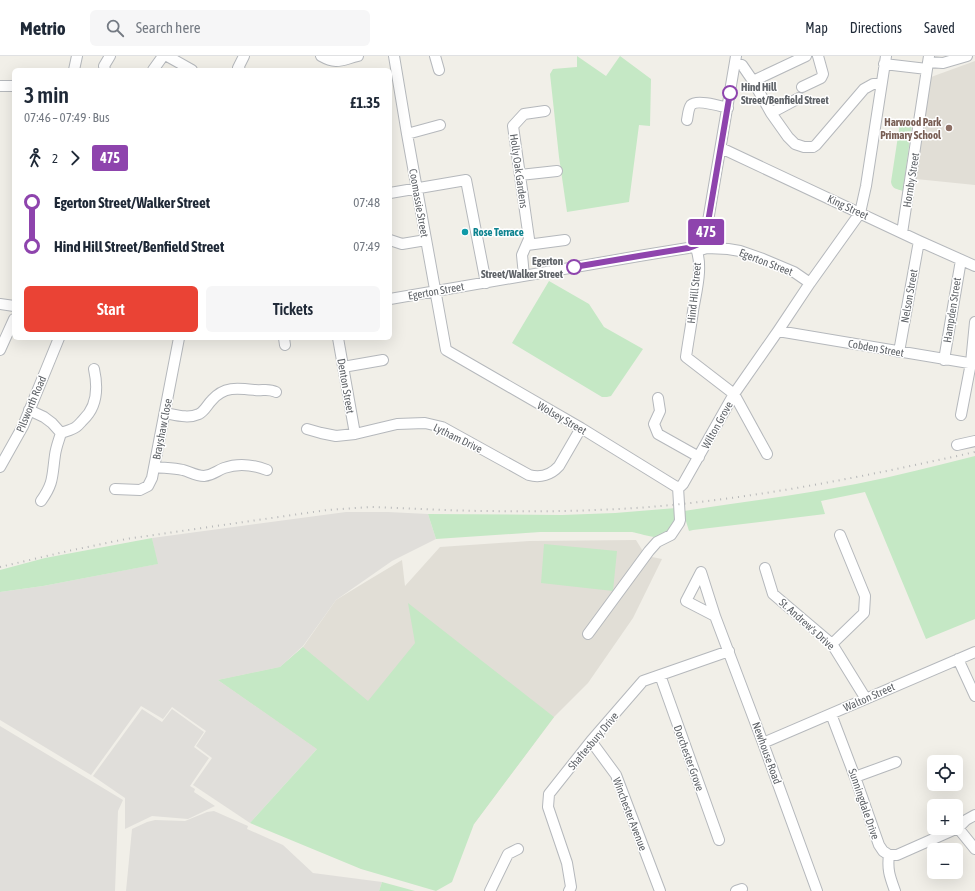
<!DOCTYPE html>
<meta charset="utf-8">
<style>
:root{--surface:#fff;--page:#f6f6f7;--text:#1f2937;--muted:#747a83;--line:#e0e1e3;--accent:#ea4335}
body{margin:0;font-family:"Asap Condensed",sans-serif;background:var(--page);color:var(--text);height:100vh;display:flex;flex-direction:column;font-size:15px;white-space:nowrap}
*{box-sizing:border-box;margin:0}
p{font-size:13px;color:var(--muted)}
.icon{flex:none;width:22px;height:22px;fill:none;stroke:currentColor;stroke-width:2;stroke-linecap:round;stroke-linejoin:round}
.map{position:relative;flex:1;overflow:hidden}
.drawer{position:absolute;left:12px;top:12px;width:380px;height:272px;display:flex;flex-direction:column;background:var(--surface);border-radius:6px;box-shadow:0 4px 16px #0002}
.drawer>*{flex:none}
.badge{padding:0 8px;border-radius:3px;font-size:14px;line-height:26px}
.controls{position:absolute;left:927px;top:699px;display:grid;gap:8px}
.controls a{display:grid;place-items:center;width:36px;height:36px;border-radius:6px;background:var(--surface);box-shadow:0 4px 16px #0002;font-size:20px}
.map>.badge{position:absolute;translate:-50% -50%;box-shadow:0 0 0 2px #fff}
.legs{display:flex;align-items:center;gap:6px;height:44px;padding:0 12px;font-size:13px}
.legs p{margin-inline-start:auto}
.head{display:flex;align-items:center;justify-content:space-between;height:68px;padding:0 12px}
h1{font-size:22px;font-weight:600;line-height:30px}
.action{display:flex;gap:8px;margin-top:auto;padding:8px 12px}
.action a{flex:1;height:46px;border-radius:6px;background:var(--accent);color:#fff;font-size:16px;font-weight:600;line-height:46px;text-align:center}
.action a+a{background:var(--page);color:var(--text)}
ul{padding:0 12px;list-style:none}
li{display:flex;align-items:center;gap:14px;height:44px;font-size:15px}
li i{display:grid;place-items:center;width:6px;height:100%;margin:0 5px;background:currentColor}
li i::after{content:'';width:10px;height:10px;margin:-5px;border:3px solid;border-radius:50%;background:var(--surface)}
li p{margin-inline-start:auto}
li:first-child i{background:linear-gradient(#0000 50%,currentColor 0)}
li:last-child i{background:linear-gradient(currentColor 50%,#0000 0)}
header{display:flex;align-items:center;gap:24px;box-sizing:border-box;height:56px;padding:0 20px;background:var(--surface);border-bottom:1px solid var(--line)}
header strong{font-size:19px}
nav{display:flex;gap:22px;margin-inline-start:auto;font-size:14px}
.search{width:280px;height:36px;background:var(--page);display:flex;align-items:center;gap:10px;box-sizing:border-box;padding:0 14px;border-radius:6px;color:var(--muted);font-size:15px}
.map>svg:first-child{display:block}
.industrial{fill:#e0deda}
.education{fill:#e1ded6}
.green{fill:#c5e8c5}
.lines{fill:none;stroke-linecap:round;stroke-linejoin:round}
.minor-casing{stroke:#b5b8bc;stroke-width:12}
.minor{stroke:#fff;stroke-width:10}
.rail{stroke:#b6b7b8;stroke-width:2;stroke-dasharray:1 5;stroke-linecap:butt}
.line-1-casing{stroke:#fff;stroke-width:9}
.line-1{stroke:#8e44ad;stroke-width:6}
.stop-1-dot{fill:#fff;stroke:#8e44ad;stroke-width:2}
.education-dot{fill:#8d6e63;stroke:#fff;stroke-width:1.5}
.culture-dot{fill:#0f9aa8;stroke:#fff;stroke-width:1.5}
.labels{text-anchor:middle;stroke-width:3;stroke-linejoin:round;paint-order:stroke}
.stop-label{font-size:11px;font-weight:bold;fill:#5f6368;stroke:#fff;text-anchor:start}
.education-label{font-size:11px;font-weight:bold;fill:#785e54;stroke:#fff;text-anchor:end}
.street-label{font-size:11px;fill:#5f6368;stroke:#fff}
.culture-label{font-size:11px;font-weight:bold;fill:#0d838f;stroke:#fff;text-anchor:start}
</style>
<header>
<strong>Metrio</strong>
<div class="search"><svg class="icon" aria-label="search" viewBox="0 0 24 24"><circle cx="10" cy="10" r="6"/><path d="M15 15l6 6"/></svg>Search here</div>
<nav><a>Map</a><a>Directions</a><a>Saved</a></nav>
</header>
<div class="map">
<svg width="975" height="835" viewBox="0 0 975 835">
<rect width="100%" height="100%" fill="#f1efe8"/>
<path class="industrial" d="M346,456h42l40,2 8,25 -44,22 -56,39 -33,46 -23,21 -62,13 99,69 -67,74 -57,-38 19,-27 -16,-12 10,-15 -34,-24 -9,12 -22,-13 -50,69 -91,-55v-128l43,-6 114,-22 -5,-26z
M142,653l20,13 10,-13 32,23 -10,15 15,11 -19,28 5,3 -1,3 21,14 -27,13 -36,-3 -27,13v-31l-32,-22z
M0,670l123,74 -5,11 -3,80h-115z
M214,755l34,15 -1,3 36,16 30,28 69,9 -3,9h-253l6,-62 15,-7 8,-2 30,1 22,-9z"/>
<path class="education" d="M975,5v124l-59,-6 15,-102z
M636,484l8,13 8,4 10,2 -29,59 -45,65 -34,34 -80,107 -152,-71 -104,-73 62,-13 23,-20 33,-47 31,-19 35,-21 3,26 35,-39 89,-6z"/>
<path class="green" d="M577,0l29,20 14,-20 31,23 -1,47 -11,-1 -10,77 -62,10 -8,-55 -9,-83 3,-5 24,-2z
M900,67l12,1 -9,67c-6,-2 -11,-2 -12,-9z
M549,225l40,23 15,23 39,22 -32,47 -4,1h-5l-90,-54z
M975,400v163l-49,20 -61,-147 -44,9 4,13 -132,16 -4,1 -4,-13 -1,-7c57,-9 115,-16 172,-27 40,-8 79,-18 119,-28z
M676,452l1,9 -4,11c-4,3 -9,7 -14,9 -6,1 -21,-4 -27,-5h-92l-104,7 -8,-25 134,1 53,-2z
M152,482l6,26 -115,22 -43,6v-22l45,-12z
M544,488l73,7 -4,40 -72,-8z
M408,547l146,114 -80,107 -22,58 -16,9 -75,-22 -111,-46 67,-74 -99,-69 62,-13 23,-20 65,54 47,-58z
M382,826l33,9h-36z"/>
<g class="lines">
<g class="minor-casing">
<path id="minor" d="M167,0l25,14
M321,0c16,9 20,4 37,0
M394,0l13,78 39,216 135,78 94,58 3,1
M435,0l4,14
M928,6l15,1 24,-7
M735,7l7,2 11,16 18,32 17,24 7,7 9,3h9l3,-2 48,-56 9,-5h8
M884,8l43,5
M74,14l3,-14
M105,14l-1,-4 6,-10
M153,14l10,-14
M240,14l-2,-2 6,-12
M753,25l53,-25
M0,30h14
M802,31l19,-9 2,-4 -5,-18
M771,57l28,-15
M687,64c1,-4 1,-11 4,-15 6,-6 29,1 37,3
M407,78l33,-9
M721,92l198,93 56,25
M520,119l37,-4
M390,137l76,-13 20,103
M902,177l27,-177
M390,184l12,4 24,-4
M527,189l38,-5
M695,190c9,19 1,46 -2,65 -2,16 -5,31 -7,46l48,37 33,60
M697,195l10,-3 21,1 12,2 23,8 31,13 16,11
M524,220l-2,-21 7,-16 -16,-113 11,-12 21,-3
M390,243l249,-43 49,-8c14,-3 16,-7 19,-21l29,-171
M0,248l14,2
M778,275l197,33
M284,282l1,7
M338,282l17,96
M0,294l14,-31
M899,296l20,-111
M944,304l17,-100
M343,311l40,-7
M658,342l2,13 -6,13 4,10 41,23
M29,354l15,7 8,6 9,10
M165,357c11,2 23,6 34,1 6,-3 8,-9 13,-14 12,-14 26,-12 43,-10 8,1 13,-2 21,2
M961,359l10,-52 4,-41
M307,373l14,4 15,3 19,-2 42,-10 28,-1 17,4 87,48c11,3 22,0 30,-9l22,-38
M61,377c5,-2 11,-3 15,-6 3,-2 5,-5 7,-7 14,-13 15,-33 11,-51
M957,389l18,-4
M0,411l23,-41 36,-88
M155,411c9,1 19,1 28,3 7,2 13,6 21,6 10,-1 12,-5 20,-8 14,-5 30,-3 43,2
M678,431l3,-1 2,-2 51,-90 44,-63 32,-48 50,-70 6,-27 20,-130
M115,433l25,1 8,-4 4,-8 27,-140
M41,445c13,-18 11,-25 14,-46 1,-8 4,-15 6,-22
M765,512l8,26 59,50 34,55
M715,560l-29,-15 15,-29 14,44 48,127 54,148
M588,578l61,-83 8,-9 14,-7 8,-12 1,-3 -2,-33
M832,588l32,-31 1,-17 -25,-61
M958,603l17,37
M660,619l59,165
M831,658l24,63 24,68 4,6 6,4c-2,15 1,22 6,36
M591,685l25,34 44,116
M763,687l212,-91
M855,721l41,-15
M958,772l17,21
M889,799h8l61,-27 8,-8 9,-5
M490,835l18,-37 10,-5
M569,835l2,-4 -4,-24 -19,-56 1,-13 42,-53 52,-60 86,-30
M736,835l6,-2"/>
</g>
<use href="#minor" class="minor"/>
<path class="rail" d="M0,511l68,-16 58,-12 201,-29 29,-2 15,-1c40,1 79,4 119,4 53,1 106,0 159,-4 110,-9 218,-31 326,-55"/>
</g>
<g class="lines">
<g class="line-1-casing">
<path id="line-1" d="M574,211l65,-11 49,-8c14,-4 16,-7 19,-20l23,-135"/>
</g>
<use href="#line-1" class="line-1"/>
</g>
<g class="stop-1-dot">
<circle cx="730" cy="37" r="7"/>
<circle cx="574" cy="211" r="7"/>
</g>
<circle class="education-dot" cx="949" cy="72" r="4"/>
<circle class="culture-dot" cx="465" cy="176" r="4"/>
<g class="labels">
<g class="stop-label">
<text x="741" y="35">Hind Hill<tspan x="741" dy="13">Street/Benfield Street</tspan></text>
<text x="563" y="209" text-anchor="end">Egerton<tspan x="563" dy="13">Street/Walker Street</tspan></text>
</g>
<g class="education-label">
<text x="941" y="70">Harwood Park<tspan x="941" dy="13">Primary School</tspan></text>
</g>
<g class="street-label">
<text transform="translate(519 115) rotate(82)" y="4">Holly Oak Gardens</text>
<text transform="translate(911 124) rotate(-81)" y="4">Hornby Street</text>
<text transform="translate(419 147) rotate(80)" y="4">Coomassie Street</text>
<text transform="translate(848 151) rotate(25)" y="4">King Street</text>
<text transform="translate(766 206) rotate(21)" y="4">Egerton Street</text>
<text transform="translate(436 235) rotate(-10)" y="4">Egerton Street</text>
<text transform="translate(694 237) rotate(-84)" y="4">Hind Hill Street</text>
<text transform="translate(909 240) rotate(-80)" y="4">Nelson Street</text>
<text transform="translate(952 254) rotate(-81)" y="4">Hampden Street</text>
<text transform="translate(876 292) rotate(10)" y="4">Cobden Street</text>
<text transform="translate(346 330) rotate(80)" y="4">Denton Street</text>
<text transform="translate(31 348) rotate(-67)" y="4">Pilsworth Road</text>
<text transform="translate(562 362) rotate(30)" y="4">Wolsey Street</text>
<text transform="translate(717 369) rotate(-61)" y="4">Wilton Grove</text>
<text transform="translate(162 373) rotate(-79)" y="4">Brayshaw Close</text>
<text transform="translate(458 382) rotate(26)" y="4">Lytham Drive</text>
<text transform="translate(807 568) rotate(42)" y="4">St. Andrew's Drive</text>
<text transform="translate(869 641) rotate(-24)" y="4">Walton Street</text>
<text transform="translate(593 685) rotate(-50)" y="4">Shaftesbury Drive</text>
<text transform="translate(767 697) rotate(70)" y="4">Newhouse Road</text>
<text transform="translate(689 702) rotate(70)" y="4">Dorchester Grove</text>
<text transform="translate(864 748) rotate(71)" y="4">Sunningdale Drive</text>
<text transform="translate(630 758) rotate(69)" y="4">Winchester Avenue</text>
</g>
<g class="culture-label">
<text x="473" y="180">Rose Terrace</text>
</g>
</g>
</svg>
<div class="controls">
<a><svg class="icon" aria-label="locate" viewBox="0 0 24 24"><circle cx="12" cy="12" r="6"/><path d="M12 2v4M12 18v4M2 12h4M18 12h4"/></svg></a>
<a>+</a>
<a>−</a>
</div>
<b class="badge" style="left:706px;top:176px;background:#8e44ad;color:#fff">475</b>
<section class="drawer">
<div class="head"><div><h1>3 min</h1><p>07:46 – 07:49 · Bus</p></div><b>£1.35</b></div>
<div class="legs"><svg class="icon" aria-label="walk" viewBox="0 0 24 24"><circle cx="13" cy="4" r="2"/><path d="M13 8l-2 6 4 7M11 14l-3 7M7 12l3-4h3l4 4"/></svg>2<svg class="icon" aria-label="forward" viewBox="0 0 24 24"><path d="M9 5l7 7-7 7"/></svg><b class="badge" style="background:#8e44ad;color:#fff">475</b></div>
<ul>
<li><i style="color:#8e44ad"></i><b>Egerton Street/Walker Street</b><p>07:48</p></li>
<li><i style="color:#8e44ad"></i><b>Hind Hill Street/Benfield Street</b><p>07:49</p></li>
</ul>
<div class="action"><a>Start</a><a>Tickets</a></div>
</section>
</div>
